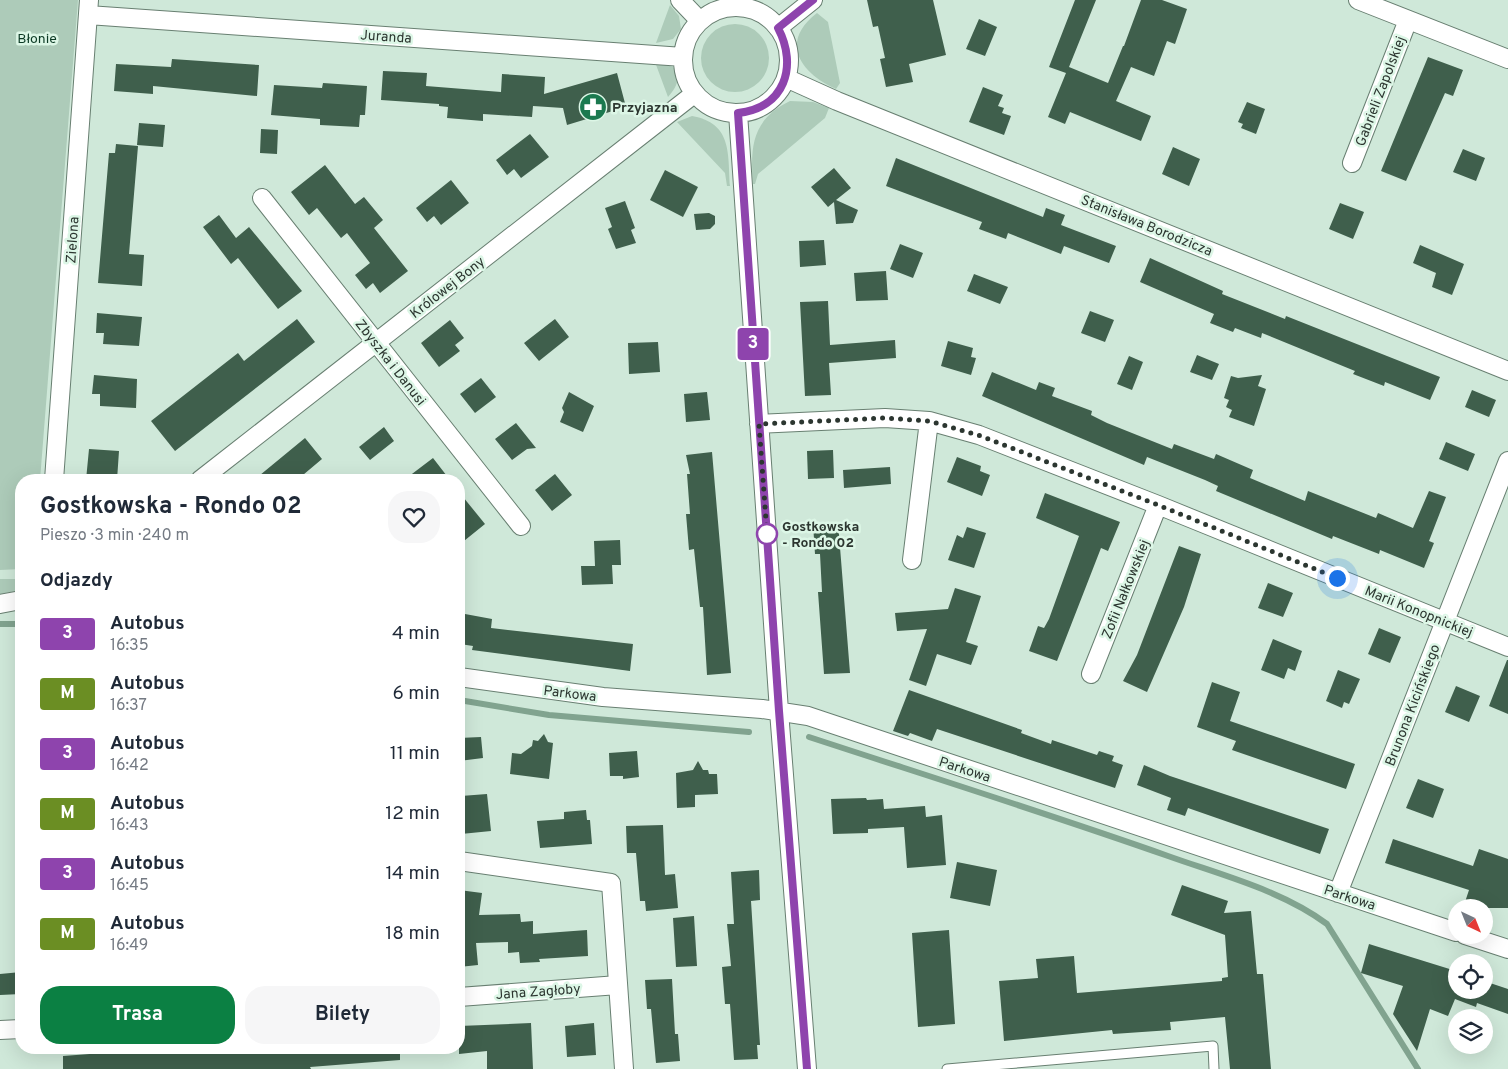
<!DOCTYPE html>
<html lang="pl">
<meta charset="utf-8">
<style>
:root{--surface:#fff;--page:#f6f6f7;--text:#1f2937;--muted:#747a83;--accent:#0b8043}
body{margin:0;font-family:Overpass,sans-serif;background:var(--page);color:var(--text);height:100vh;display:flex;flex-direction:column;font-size:19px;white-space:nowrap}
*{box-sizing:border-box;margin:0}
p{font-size:16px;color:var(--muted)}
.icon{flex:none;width:28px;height:28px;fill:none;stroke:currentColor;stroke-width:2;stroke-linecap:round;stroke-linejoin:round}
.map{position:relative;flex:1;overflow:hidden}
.drawer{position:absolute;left:15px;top:474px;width:450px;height:580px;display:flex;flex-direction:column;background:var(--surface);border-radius:20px;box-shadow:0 5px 20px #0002}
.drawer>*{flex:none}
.badge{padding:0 10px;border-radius:4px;font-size:18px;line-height:32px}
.needle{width:32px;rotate:137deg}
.tools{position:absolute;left:1448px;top:899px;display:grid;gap:10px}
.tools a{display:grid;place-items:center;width:45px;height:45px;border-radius:50%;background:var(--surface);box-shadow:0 5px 20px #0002;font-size:25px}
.you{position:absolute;width:25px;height:25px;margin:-12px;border:4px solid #fff;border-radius:50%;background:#1a73e8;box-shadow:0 0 0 8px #1a73e833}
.map>.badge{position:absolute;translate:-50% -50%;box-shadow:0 0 0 2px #fff}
h2{padding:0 25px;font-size:19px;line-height:45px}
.round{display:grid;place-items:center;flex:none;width:52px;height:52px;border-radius:20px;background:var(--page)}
.head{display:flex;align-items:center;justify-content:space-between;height:85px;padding:0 25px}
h1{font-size:24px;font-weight:700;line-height:38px}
.primary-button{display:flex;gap:10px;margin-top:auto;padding:10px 25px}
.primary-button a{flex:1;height:58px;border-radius:20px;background:var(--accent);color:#fff;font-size:20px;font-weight:700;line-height:58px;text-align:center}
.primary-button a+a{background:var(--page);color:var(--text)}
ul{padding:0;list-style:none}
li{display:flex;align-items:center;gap:15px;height:60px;padding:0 25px}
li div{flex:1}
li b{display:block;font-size:19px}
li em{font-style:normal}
li .badge{min-width:55px;font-weight:700;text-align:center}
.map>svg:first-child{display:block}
.green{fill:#adcbb9}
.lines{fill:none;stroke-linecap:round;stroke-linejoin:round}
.stream{stroke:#81a38f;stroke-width:6}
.building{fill:#3f5f4c}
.service-casing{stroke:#687f71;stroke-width:11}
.minor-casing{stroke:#687f71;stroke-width:20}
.service{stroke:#fff;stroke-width:9}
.minor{stroke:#fff;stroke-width:18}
.line-casing{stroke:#fff;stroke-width:11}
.line{stroke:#8e44ad;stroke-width:8}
.walk{stroke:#2c3630;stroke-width:5;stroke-dasharray:0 9}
.stop-dot{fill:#fff;stroke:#8e44ad;stroke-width:2.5}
.labels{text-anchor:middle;stroke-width:5;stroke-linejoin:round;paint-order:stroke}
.street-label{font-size:14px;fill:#2c3630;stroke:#dcf6e6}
.park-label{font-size:14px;fill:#0c3a25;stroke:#dcf6e6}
.poi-label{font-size:14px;font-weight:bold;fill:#2c3630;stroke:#dcf6e6;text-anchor:start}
.stop-label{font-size:14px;font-weight:bold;fill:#2c3630;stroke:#dcf6e6;text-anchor:start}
</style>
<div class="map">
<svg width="1508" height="1069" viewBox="0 0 1508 1069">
<rect width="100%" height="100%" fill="#cfe8d9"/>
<path class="green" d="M0,0h78l-38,480h-19v89l-21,1z
M670,5l9,11 2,13 -8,10 -17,4z
M817,13l11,9 12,61 -4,6c-36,-16 -57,-47 -19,-76z
M701 58a34 34 0 1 1 68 0a34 34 0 1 1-68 0Z
M655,62l18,5c9,11 3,21 -5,30z
M790,101l23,1 16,6 -4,10 -67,56 -3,10h-2c-3,-37 -1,-65 37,-83z
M692,116c40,7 36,37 38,70h-3l-2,-13 -48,-51z
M0,579h21v11l-21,4z"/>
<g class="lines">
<path class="stream" d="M0,624h21
M459,700l90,15 200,17
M809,737c119,39 240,77 359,119 53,19 113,34 159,68l91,145"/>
</g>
<path class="building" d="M867,0h66l13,55 -37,9 4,18 -27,5 -6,-28 5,-1 -7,-32 -5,1z
M1075,0h21l-27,67 39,16 15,-37h1l17,-46h21l25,9 -12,35 -8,-3 -13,35 -23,-9 -15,34 35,15 -10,25 -71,-29 -5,12 -17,-7 18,-44 -17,-6z
M979,19l18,8 -12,29 -19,-7z
M1428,57l35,13 -10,26 -8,-3 -39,88 -25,-10z
M172,59l87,6 -2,31 -104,-10v8l-39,-3 2,-27 55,3z
M383,71l44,2 -1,13 75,6 1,-18 43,3 -1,17 73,-21 9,34 -59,18 -4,-17 -30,-2 -1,11 -49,-3v7l-36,-3 1,-11 -9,-1v-2l-58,-4z
M323,83l44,3 -2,29h-5l-1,12 -39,-2v-6l-49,-4 3,-30 48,3z
M983,87l20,8 -5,11 6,2 -2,5 9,3 -7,19 -35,-13z
M1247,102l18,7 -9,25 -15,-6 2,-4 -5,-2z
M139,123l26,2 -2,22 -26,-2z
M261,129l17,1 -1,24 -17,-1z
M530,134l19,23 -28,21 -7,-9 -7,6 -11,-15z
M116,144l22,2 -9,108 15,1 -2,31 -44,-3 11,-130h6z
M1173,147l27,12 -11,27 -27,-12z
M1463,149l22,9 -9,23 -23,-9z
M896,158l147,59 3,-9 19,7 -4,10 55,21 -7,17 -45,-17 -3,8 -53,-21 -2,6 -27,-10 3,-7 -96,-36z
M325,165l30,39 9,-7 19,23 -9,8 34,43 -28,22 -7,-10 -7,6 -11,-14 15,-12 -23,-30 -6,5 -24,-30 -8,7 -18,-23z
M834,168l17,20 -15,12 22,10 -5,13 -17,1 -2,-22 -6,5 -17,-20z
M665,170l33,17 -15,30 -33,-17z
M451,180l18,23 -28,22 -7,-9 -7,6 -11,-14z
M625,201l10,27 -4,2 5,13 -20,6 -8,-20 4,-2 -7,-19z
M1340,203l24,9 -11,27 -24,-10z
M709,213l6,3v8l-5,5 -14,1 -2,-16z
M219,215l17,23 13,-11 53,64 -24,18 -40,-51 -7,6 -28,-37z
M824,240l2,25 -26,2 -1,-26z
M900,244l23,9 -10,25 -23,-9z
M1420,245l44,19 -12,31 -20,-8 4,-14 -23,-10z
M1150,258l73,33 -1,3 63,25 1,-3 154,61 -10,23 -45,-18 -1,4 -31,-12 2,-3 -93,-38 -1,5 -26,-10 -2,4 -23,-9 4,-9 -74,-32z
M886,271l2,29 -32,1 -2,-28z
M974,274l34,13 -8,17 -33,-13z
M828,301l2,44 65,-5 1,18 -67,5 2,32 -26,1 -5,-94z
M1090,311l24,9 -9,22 -24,-9z
M97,313l45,4 -3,29 -36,-2 1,-11h-8z
M297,319l18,23 -140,109 -24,-30 87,-68 6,8z
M555,319l14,18 -30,24 -15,-18z
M450,320l14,18 -9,7 5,6 -21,16 -18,-24z
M948,341l25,7 -2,9 5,1 -5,17 -30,-9z
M658,342l2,30 -31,2 -1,-31z
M1197,355l22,9 -7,16 -22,-8z
M1129,356l14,6 -11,28 -15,-6z
M992,372l44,18 3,-8 16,6 -3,8 40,15 -1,4 16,8 65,26 2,-5 40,15 2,-5 37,16 -3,8 55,23 3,-10 68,27 2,-5 35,15 16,-37 17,6 -17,44 5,2 -10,25 -44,-18 -1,4 -46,-18 -1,3 -116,-48 2,-5 -13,-6 -58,-23 -3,8 -162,-69z
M94,375l43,4 -1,29 -36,-2v-12h-8z
M1262,375l-4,11 8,3 -12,37 -25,-9 3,-7 -6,-3 3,-7 -5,-2 7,-22 7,2z
M481,378l15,19 -21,16 -15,-19z
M1472,390l24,10 -7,17 -24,-10z
M569,392l25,14 -11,26 -23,-10 4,-10 -2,-4z
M707,392l3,28 -24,2 -2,-28z
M516,423l20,25 -9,1 -15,11 -17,-21z
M384,427l10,14 -24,19 -11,-13z
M305,438l17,21 -25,21h-43z
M1446,442l29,12 -7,17 -29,-12z
M89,449l30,2 -2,29h-31z
M833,450l1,28 -26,1 -1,-28z
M712,452l19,221 -24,2 -4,-68h-3l-6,-58 -5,1 -3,-36h4l-3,-40h3l-4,-19z
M957,457l24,9 -1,5 10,4 -8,21 -35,-14z
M433,458l17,22h-46z
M890,467l1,17 -47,4 -1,-18z
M555,474l17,21 -20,16 -17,-21z
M459,492l26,32 -26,21z
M1045,493l75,29 -12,29 -7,-3 -44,113 -28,-10 9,-25 6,2 5,-9 30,-83 -43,-18z
M838,522l12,151 -26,1 -6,-82h4l-2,-38h-5l-2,-30z
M967,527l19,6 -12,35 -26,-8 9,-25 6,3z
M620,540l1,25h-9l1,19 -31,1 -1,-19h14l-1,-25z
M1179,546l22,8 -17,53 -37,85 -24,-11 14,-26z
M1268,583l25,10 -10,24 -25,-9z
M955,588l26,8 -15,46 12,4 -7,19 -34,-11 -11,32 -17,-6 18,-51 -30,2 -2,-18 53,-4z
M465,614l27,5 -1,9 142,16 -3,27 -158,-21 1,-4 -13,-2z
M1379,628l22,9 -11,26 -22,-9z
M1273,639l29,12 -7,20 -7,-3 -4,11 -23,-9z
M1507,660h1v54l-19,-8z
M1338,670l22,9 -11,25 -5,-2 -2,6 -16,-7z
M1212,682l28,10 -10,29 125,43 -9,25 -114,-39 4,-9 -39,-14z
M1456,686l24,10 -11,26 -24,-10z
M909,690l113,40 -1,3 30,11 1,-4 45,15 2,-4 15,5 -2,5 11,4 -8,23 -178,-59 -5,12 -22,-8 -2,3 -15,-5z
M544,734l4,8 5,1 -4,36 -39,-5 2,-21 9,1 11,-8 1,-6 5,1z
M481,737l2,21 -24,3v-23z
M637,751l2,26 -16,2v-3h-13l-1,-23z
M698,761l5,9h5l1,4h8l1,20 -23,1v12l-18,1 -1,-35 17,-3z
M1144,765l26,11 159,53 -9,25 -132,-46 -3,8 -18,-6 4,-12 -34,-13z
M1418,779l26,10 -11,29 -27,-10z
M487,794l4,37 -30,3 -2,-31h3l-1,-7z
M866,798l1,2 16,-1 1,10 41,-3 1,11 16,-2 4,50 -39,3 -3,-41 -36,2v4l-35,1 -2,-35z
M586,810l1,10h3l2,24 -52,4 -3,-27 27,-2v-7z
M663,825l2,50 10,-1 3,34 -32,3 -1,-10h-5l-4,-48h-9l-1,-27z
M1393,839l80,27 6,-17 29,10v49h-45l6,-18 -84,-27z
M957,862l40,8 -7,36 -40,-8z
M759,870l1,30 -9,1 9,144h-3l1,14 -24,1 -4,-56h-5l-3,-37 9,-1 -4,-42h7l-3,-52z
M1182,885l46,16 -4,12 27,-2 6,63h6l8,95h-41l-5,-52 -55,5 1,8 -58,4 -1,-4 -108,11 -5,-60 39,-3 -2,-19 38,-3 3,37 145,-12v-3l6,-1 -3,-42 -54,-20z
M459,890l23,3 -3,22 41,-1 1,8 12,-1v13l54,-4 1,26 -49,3 1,3 -20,1 -1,-11 -11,1v-11l-32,1 2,22 -19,2z
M694,916l3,50 -21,1 -3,-49z
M949,930l6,94 -37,3 -6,-94z
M1369,944l87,27v19h28v-9l24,8v25l-31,-11 -1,4 -21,-8 -7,17 -18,-7 -13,42 -24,-37 10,-28 -42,-13z
M21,972v22l-21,1v-21z
M672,979l3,55h3l2,27 -24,2 -5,-54h-4l-2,-29z
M531,1023l2,46h-46v-18l-28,3v-28z
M594,1023l2,32 -29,2 -2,-31z
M169,1048h231v12l-90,7 1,2h-248v-13z"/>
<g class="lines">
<g class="service-casing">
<path id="service" d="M947,1069l266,-23 1,23"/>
</g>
<g class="minor-casing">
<path id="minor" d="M680,0l20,21
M1358,0l150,59
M683 60a53 53 0 1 1 106 0a53 53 0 1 1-106 0Z
M88,15l595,42
M778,28l35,-28
M786,78l51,23 671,270
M738,113l41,598 28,358
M1352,163l56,-143
M262,198l259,328
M759,424l126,-6 44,3 50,14 179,70 350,142
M54,480l35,-480
M200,480l494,-386
M912,560l17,-139
M0,604l21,-4
M1091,674l67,-169
M459,677l144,20 159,12 46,7 648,216
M459,861l152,22 13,186
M1338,893l170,-432
M1465,935l43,14
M459,997l159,-12
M0,1030l21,-1"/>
</g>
<use href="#service" class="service"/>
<use href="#minor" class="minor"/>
</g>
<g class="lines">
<g class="line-casing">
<path id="line" d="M807,1069l-28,-358 -41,-598c47,-5 60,-47 40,-85l35,-28"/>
</g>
<use href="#line" class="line"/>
<path class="walk" d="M767,534l-8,-110 126,-6 44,3 49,14 180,70 179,73"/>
</g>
<defs>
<g id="pharmacy-disc" transform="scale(1.4375)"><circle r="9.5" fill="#1b794f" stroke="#dcf6e6"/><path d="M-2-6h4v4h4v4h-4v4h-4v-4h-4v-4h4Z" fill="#fff"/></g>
</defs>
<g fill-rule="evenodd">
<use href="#pharmacy-disc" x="593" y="107"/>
</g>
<circle class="stop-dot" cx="767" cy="534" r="10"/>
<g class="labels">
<g class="street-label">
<text transform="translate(386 36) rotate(4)" y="5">Juranda</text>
<text transform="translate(1380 91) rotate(-69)" y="5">Gabrieli Zapolskiej</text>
<text transform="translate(1147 225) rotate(22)" y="5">Stanisława Borodzicza</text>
<text transform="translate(72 240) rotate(-86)" y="5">Zielona</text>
<text transform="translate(447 287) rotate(-38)" y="5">Królowej Bony</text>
<text transform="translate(391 362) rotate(52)" y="5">Zbyszka i Danusi</text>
<text transform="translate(1125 589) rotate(-68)" y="5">Zofii Nałkowskiej</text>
<text transform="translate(1419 611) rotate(22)" y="5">Marii Konopnickiej</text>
<text transform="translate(570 693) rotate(7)" y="5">Parkowa</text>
<text transform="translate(1412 705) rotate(-69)" y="5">Brunona Kicińskiego</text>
<text transform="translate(965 769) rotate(18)" y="5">Parkowa</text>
<text transform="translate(1350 897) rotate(18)" y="5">Parkowa</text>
<text transform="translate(538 991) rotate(-4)" y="5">Jana Zagłoby</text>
</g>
<g class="park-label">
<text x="37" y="43">Błonie</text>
</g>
<g class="poi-label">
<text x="612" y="112">Przyjazna</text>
</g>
<g class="stop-label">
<text x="782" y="531">Gostkowska<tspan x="782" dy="16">- Rondo 02</tspan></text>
</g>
</g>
</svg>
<div class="tools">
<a><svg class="needle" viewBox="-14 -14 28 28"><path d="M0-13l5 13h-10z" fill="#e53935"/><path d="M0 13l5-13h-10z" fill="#747a83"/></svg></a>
<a><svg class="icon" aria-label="locate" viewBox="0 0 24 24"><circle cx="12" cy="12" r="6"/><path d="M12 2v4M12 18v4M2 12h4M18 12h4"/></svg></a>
<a><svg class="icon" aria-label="layers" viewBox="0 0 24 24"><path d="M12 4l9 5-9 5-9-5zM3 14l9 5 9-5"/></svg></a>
</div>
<div class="you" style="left:1337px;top:578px"></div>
<b class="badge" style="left:753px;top:344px;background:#8e44ad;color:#fff">3</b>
<section class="drawer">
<div class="head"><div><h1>Gostkowska - Rondo 02</h1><p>Pieszo · 3 min · 240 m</p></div><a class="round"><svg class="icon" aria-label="heart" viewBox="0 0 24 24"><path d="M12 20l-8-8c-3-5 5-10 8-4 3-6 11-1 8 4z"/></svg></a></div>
<h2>Odjazdy</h2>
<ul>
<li><span class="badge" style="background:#8e44ad;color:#fff">3</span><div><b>Autobus</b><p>16:35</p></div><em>4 min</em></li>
<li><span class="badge" style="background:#6b8e23;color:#fff">M</span><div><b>Autobus</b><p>16:37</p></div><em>6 min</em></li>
<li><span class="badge" style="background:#8e44ad;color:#fff">3</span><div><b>Autobus</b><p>16:42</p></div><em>11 min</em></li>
<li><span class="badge" style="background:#6b8e23;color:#fff">M</span><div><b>Autobus</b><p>16:43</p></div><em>12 min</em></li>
<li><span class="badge" style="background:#8e44ad;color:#fff">3</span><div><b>Autobus</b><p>16:45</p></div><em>14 min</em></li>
<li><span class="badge" style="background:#6b8e23;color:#fff">M</span><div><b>Autobus</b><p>16:49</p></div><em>18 min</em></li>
</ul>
<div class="primary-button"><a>Trasa</a><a>Bilety</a></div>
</section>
</div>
